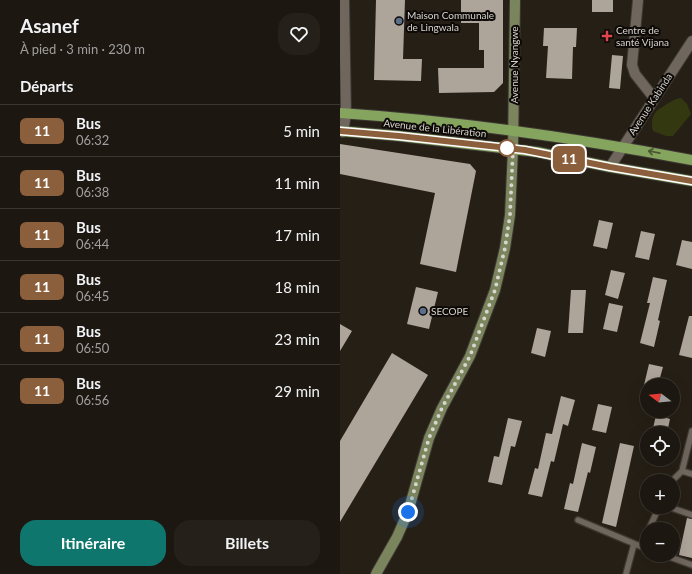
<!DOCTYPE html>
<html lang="fr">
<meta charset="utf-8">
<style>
:root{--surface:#1c1710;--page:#252019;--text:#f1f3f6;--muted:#a09f9f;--line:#3a3630;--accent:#0f766e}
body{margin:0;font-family:Lato,sans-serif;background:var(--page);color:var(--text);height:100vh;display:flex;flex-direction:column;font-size:15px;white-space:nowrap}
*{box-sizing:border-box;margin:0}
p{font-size:13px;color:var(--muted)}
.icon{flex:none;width:22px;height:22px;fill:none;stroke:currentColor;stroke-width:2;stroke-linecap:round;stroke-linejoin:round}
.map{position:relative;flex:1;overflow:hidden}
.side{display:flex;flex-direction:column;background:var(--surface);width:340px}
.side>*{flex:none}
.badge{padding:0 8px;border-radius:6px;font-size:14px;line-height:26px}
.needle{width:26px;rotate:286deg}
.buttons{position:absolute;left:300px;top:378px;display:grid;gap:8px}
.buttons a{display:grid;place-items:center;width:40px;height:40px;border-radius:50%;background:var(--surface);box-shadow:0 4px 16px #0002,0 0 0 1px var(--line);font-size:20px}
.you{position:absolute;width:20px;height:20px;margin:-10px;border:3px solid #fff;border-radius:50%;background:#1a73e8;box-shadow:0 0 0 6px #1a73e833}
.map>.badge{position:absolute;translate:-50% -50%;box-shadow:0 0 0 2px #fff}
h2{padding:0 20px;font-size:15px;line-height:36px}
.round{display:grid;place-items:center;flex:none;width:42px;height:42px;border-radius:16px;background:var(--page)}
.overview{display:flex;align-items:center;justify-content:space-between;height:68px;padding:0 20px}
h1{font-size:19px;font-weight:700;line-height:30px}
.primary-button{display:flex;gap:8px;margin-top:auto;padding:8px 20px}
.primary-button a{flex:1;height:46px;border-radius:16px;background:var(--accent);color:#fff;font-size:16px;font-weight:700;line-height:46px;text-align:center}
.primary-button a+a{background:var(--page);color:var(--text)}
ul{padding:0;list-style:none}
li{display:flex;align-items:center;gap:12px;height:52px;padding:0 20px;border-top:1px solid var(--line)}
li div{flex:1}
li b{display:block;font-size:15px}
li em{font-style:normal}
li .badge{min-width:44px;font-weight:700;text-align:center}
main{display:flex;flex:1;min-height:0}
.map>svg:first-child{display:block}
.green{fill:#333810}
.building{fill:#ada49a}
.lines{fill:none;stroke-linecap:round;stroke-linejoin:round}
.service-casing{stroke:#3e3934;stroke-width:8}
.minor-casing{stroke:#3e3934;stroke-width:12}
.tertiary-casing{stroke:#3e3934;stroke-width:12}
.secondary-casing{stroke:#3e3934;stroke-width:12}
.primary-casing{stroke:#3e3934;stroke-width:12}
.service{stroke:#6f665d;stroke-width:5.5}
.minor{stroke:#6f665d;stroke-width:10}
.tertiary{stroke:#6f665d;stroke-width:10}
.secondary{stroke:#7a855e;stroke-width:10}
.primary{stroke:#85a45e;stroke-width:10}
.oneway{stroke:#485632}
.line-casing{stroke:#fff;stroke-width:9}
.line{stroke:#8b5e3c;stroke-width:6}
.walk{stroke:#d8d4ce;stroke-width:4;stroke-dasharray:0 7.2}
.service-dot{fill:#5c6f8a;stroke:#0c0906;stroke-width:1.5}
.health-dot{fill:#e0444e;stroke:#0c0906;stroke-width:1.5}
.stop-dot{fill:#fff;stroke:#8b5e3c;stroke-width:2}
.labels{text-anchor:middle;stroke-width:4;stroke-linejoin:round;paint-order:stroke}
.poi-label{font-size:10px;fill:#d8d4ce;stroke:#0c0906;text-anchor:start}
.street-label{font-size:10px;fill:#d8d4ce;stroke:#0c0906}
</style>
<main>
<section class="side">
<div class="overview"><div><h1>Asanef</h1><p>À pied · 3 min · 230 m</p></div><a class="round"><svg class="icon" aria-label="heart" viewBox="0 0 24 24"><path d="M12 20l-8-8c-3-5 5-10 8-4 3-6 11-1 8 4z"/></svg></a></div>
<h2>Départs</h2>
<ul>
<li><span class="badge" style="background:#8b5e3c;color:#fff">11</span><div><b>Bus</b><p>06:32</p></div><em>5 min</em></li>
<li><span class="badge" style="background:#8b5e3c;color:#fff">11</span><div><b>Bus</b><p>06:38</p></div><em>11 min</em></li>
<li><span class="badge" style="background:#8b5e3c;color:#fff">11</span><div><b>Bus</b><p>06:44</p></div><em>17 min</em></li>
<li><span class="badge" style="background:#8b5e3c;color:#fff">11</span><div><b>Bus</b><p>06:45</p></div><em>18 min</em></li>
<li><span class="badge" style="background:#8b5e3c;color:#fff">11</span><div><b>Bus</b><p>06:50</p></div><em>23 min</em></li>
<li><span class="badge" style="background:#8b5e3c;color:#fff">11</span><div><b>Bus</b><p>06:56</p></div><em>29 min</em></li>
</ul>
<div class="primary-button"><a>Itinéraire</a><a>Billets</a></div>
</section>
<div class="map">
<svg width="352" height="574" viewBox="0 0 352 574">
<rect width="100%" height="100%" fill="#261f16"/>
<path class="green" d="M341,98l6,6 4,10 -18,22h-7l-13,-5c-3,-13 0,-19 11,-25 6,-4 10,-7 17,-8z"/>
<path class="building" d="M36,0h29l-2,59h19l-1,22 -47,-1z
M121,0h42v83l-9,9 -55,1 -1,-25h46v-18h-5v-27h-18z
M252,0h21v12h-21z
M204,28h33l-1,19h-3l-1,32 -26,-1 2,-32h-5z
M272,55l11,1 -3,33 -11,-1z
M0,144l130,20 6,7 -20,101 -36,-8 15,-71 -95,-19z
M259,220l14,3 -6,26 -14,-3z
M301,231l14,3 -6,26 -14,-3z
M342,240l10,2v27l-16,-4z
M271,270l14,3 -7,26 -13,-4z
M313,277l14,3 -9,40 2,1 -6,26 -14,-4 10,-40h-3z
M76,287l22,5 -9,37 -22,-5z
M231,290h15l-3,43h-15z
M269,303l14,3 -6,26 -14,-3z
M349,316h3v42l-13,-3z
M0,324l12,7 -12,20z
M197,328l14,3 -6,26 -14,-4z
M52,353l36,22 -88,147v-81z
M309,364l14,3 -5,18h-14z
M221,396l14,4 -7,26 -5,-2 -9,38 -3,-1 -9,36 -14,-3 7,-26 3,1 8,-36 6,1z
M258,404l14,3 -6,26 -14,-3z
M316,415l14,4 -3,14h-15z
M168,418l14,3 -7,26 -4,-1 -9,39 -14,-3 6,-26 5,1z
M242,443l14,4 -6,26 -2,-1 -10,40 -14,-3 6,-26 3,1z
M280,443l14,3 -18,81 -14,-4z
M347,518l5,1v39l-13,-3z"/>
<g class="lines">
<g class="service-casing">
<path id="service" d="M342,471l10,3
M332,481l10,-10 10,-40
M329,507l23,8
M238,520l69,29
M309,529l10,-22
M302,547l5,-13
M324,555l28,10
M286,574l8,-30"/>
</g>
<g class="minor-casing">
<path id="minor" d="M298,0l-6,65 3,9 19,24"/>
</g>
<g class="tertiary-casing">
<path id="tertiary" d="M3,132l3,-18 -2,-114
M270,167l82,-126"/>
</g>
<g class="secondary-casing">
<path id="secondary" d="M36,574l21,-37 11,-25 21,-74 13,-30 28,-52 25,-66 10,-42 5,-33 3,-66 2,-149"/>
</g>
<g class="primary-casing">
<path id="primary" d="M0,113c118,8 236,25 352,47
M0,131l59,5 138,16 73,15 82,14"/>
</g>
<use href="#service" class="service"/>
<use href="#minor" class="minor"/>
<use href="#tertiary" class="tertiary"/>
<use href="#secondary" class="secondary"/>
<use href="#primary" class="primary"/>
</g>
<defs><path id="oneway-shaft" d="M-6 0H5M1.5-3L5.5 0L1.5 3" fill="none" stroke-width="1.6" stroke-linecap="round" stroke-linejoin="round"/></defs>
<use class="oneway" href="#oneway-shaft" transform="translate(314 152) rotate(-169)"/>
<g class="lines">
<g class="line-casing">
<path id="line" d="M0,131l59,5 126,14 85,17 82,14"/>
</g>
<use href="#line" class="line"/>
<path class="walk" d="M68,512l21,-74 13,-30 28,-52 25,-66 10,-42 5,-33 3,-66 -6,-1"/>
</g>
<g class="service-dot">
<circle cx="59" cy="21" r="4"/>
<circle cx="83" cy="311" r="4"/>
</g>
<path class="health-dot" d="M265 30h4v4h4v4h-4v4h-4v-4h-4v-4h4z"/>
<circle class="stop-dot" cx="167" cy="148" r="8"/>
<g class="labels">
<g class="poi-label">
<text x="67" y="19">Maison Communale<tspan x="67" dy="12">de Lingwala</tspan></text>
<text x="276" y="34">Centre de<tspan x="276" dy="12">santé Vijana</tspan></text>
<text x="91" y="315">SECOPE</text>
</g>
<g class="street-label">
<text transform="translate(174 65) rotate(-90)" y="4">Avenue Nyangwe</text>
<text transform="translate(310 104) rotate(-57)" y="4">Avenue Kabinda</text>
<text transform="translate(95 128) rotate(6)" y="4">Avenue de la Libération</text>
</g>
</g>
</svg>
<div class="buttons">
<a><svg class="needle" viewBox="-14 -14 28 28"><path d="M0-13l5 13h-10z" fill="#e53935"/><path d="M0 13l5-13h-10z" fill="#a09f9f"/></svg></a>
<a><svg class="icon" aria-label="locate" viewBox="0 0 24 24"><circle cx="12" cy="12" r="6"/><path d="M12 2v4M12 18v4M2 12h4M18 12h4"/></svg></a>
<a>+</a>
<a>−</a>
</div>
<div class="you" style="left:68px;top:512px"></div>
<b class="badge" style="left:229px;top:159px;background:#8b5e3c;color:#fff">11</b>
</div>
</main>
